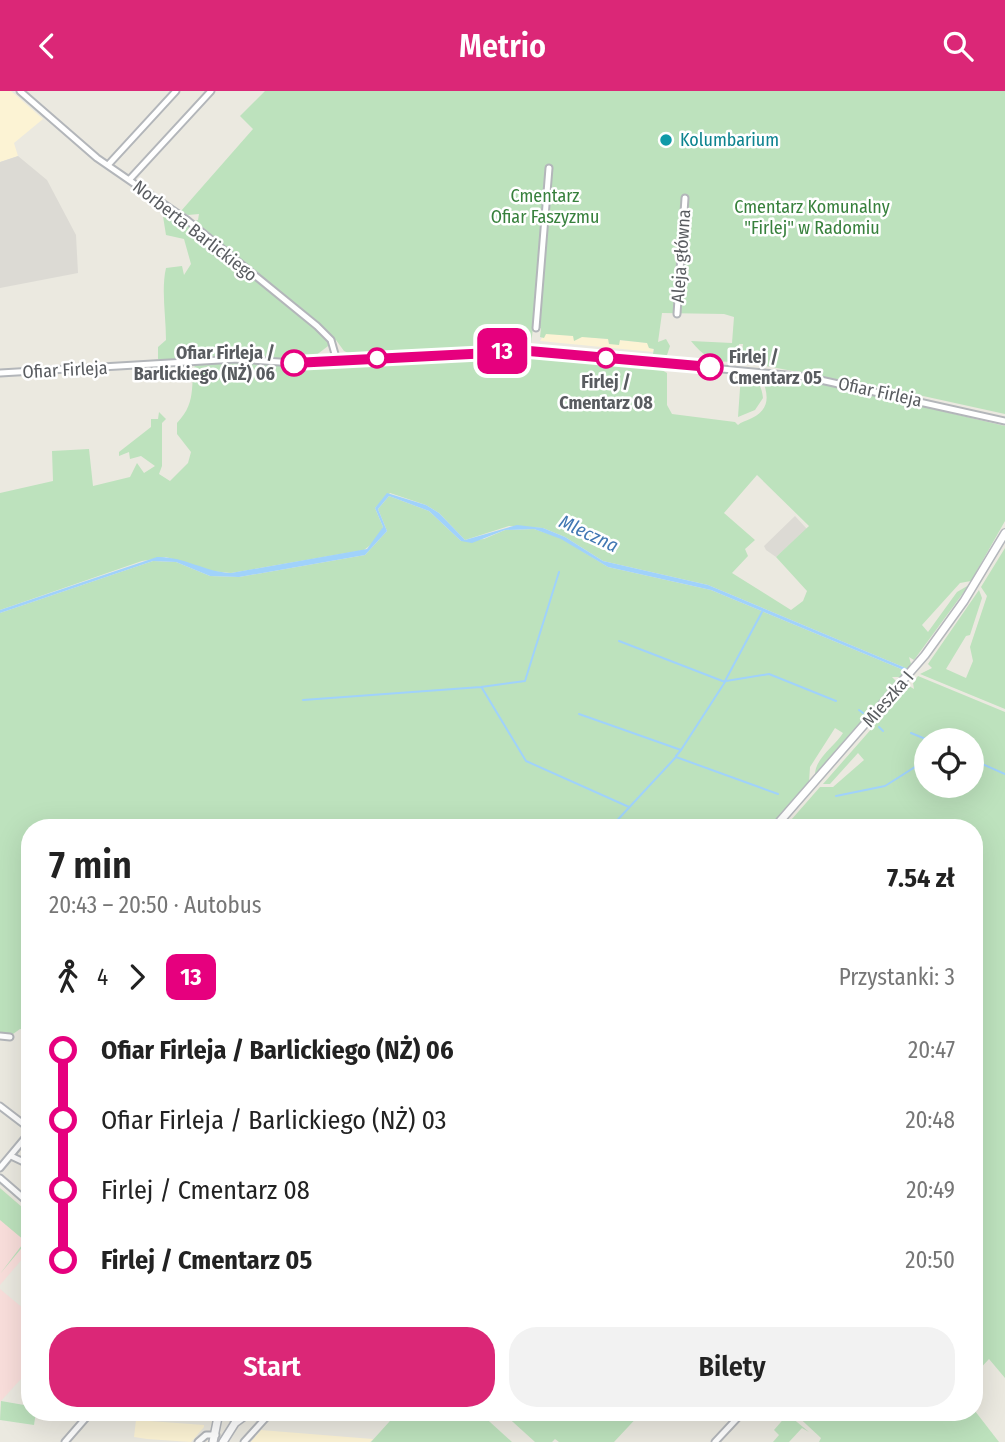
<!DOCTYPE html>
<html lang="pl">
<meta charset="utf-8">
<style>
:root{--surface:#fff;--page:#f2f2f2;--text:#222;--muted:#767676;--accent:#db2777}
body{margin:0;font-family:"Fira Sans Condensed",sans-serif;background:var(--page);color:var(--text);height:100vh;display:flex;flex-direction:column;font-size:26px;white-space:nowrap}
*{box-sizing:border-box;margin:0}
p{font-size:23px;color:var(--muted)}
.icon{flex:none;width:38px;height:38px;fill:none;stroke:currentColor;stroke-width:2;stroke-linecap:round;stroke-linejoin:round}
.map{position:relative;flex:1;overflow:hidden}
.sheet{position:absolute;left:21px;top:728px;width:962px;height:602px;display:flex;flex-direction:column;background:var(--surface);border-radius:28px;box-shadow:0 7px 28px #0002}
.sheet>*{flex:none}
.badge{padding:0 14px;border-radius:10px;font-size:24px;line-height:46px}
.buttons{position:absolute;left:914px;top:637px;display:grid;gap:14px}
.buttons a{display:grid;place-items:center;width:70px;height:70px;border-radius:50%;background:var(--surface);box-shadow:0 7px 28px #0002;font-size:35px}
.map>.badge{position:absolute;translate:-50% -50%;box-shadow:0 0 0 4px #fff}
.legs{display:flex;align-items:center;gap:10px;height:77px;padding:0 28px;font-size:23px}
.legs p{margin-inline-start:auto}
.summary{display:flex;align-items:center;justify-content:space-between;height:119px;padding:0 28px}
h1{font-size:38px;font-weight:600;line-height:52px}
.primary-button{display:flex;gap:14px;margin-top:auto;padding:14px 28px}
.primary-button a{flex:1;height:80px;border-radius:28px;background:var(--accent);color:#fff;font-size:28px;font-weight:600;line-height:80px;text-align:center}
.primary-button a+a{background:var(--page);color:var(--text)}
ul{padding:0 28px;list-style:none}
li{display:flex;align-items:center;gap:24px;height:70px;font-size:26px}
li i{display:grid;place-items:center;width:10px;height:100%;margin:0 9px;background:currentColor}
li i::after{content:'';width:18px;height:18px;margin:-9px;border:5px solid;border-radius:50%;background:var(--surface)}
li p{margin-inline-start:auto}
li:first-child i{background:linear-gradient(#0000 50%,currentColor 0)}
li:last-child i{background:linear-gradient(currentColor 50%,#0000 0)}
header{display:flex;justify-content:space-between;align-items:center;height:91px;padding:0 28px;background:var(--accent);color:#fff;font-size:32px;font-weight:600}
.map>svg:first-child{display:block}
.commercial{fill:#fcf3d4}
.industrial{fill:#dcdad4}
.medical{fill:#f9dedb}
.green{fill:#bde2bd;fill-rule:evenodd}
.water{fill:#a0d2fb}
.lines{fill:none;stroke-linecap:round;stroke-linejoin:round}
.stream{stroke:#a0d2fb;stroke-width:2}
.street-casing{stroke:#b3b6ba;stroke-width:9}
.secondary-casing{stroke:#b4b7bc;stroke-width:10}
.street{stroke:#fff;stroke-width:5}
.secondary{stroke:#fff;stroke-width:7}
.line-1-casing{stroke:#fff;stroke-width:16}
.line-1{stroke:#e6007e;stroke-width:10}
.culture-dot{fill:#0f9aa8;stroke:#fff;stroke-width:2.5}
.stop-1-dot{fill:#fff;stroke:#e6007e;stroke-width:3.5}
.labels{text-anchor:middle;stroke-width:5;stroke-linejoin:round;paint-order:stroke}
.culture-label{font-size:18px;fill:#0d838f;stroke:#fff;text-anchor:start}
.park-label{font-size:18px;fill:#37803c;stroke:#fff}
.street-label{font-size:18px;fill:#595c60;stroke:#fff}
.stop-label{font-size:18px;font-weight:bold;fill:#595c60;stroke:#fff;text-anchor:end}
.water-label{font-size:19px;font-style:italic;fill:#4278b3;stroke:#fff}
</style>
<header><svg class="icon" aria-label="back" viewBox="0 0 24 24"><path d="M15 5l-7 7 7 7"/></svg>Metrio<svg class="icon" aria-label="search" viewBox="0 0 24 24"><circle cx="10" cy="10" r="6"/><path d="M15 15l6 6"/></svg></header>
<div class="map">
<svg width="1005" height="1351" viewBox="0 0 1005 1351">
<rect width="100%" height="100%" fill="#ebe9e0"/>
<path class="commercial" d="M0,0h11l32,28 -29,24 4,13 -18,6z
M545,242l103,10 1,5 4,1v3l-113,-11z
M136,1329l68,5v2l-13,15 -44,-3 -13,-2z
M261,1339l99,8 13,1 -3,3h-119z"/>
<path class="industrial" d="M18,65l29,24 29,55 2,38 -78,15v-126z
M795,425l12,13 -31,28 -10,-7 -2,-4z"/>
<path class="medical" d="M0,1097l30,26v36l-30,35z
M0,1198l30,25v55l-30,33z"/>
<path class="green" d="M265,0h740v323l-91,-20 -1,-4 -3,3 -166,-31 5,-7 -7,-2 1,-9h-4l-1,17c-23,3 -33,-3 -47,-20l41,2 2,-26 -10,-3 -62,-1 -4,29 8,-3 4,7 -3,9 -15,4 2,-10 -5,-1 -2,-5 -27,-3 -1,5 -10,-1 -1,-5 -26,-2 -8,4 -1,-5 -27,-2 -2,4 -4,-1 1,-9 -8,-1 -2,19 -4,2 -172,8 -11,-5 -8,-11 -21,16 -13,2 2,8 226,-12 44,4 16,6 63,1 14,8v32l5,9 63,8 3,3c3,-3 8,-4 14,-7 22,-11 14,-28 9,-43l58,7 186,44v95l-34,60 -11,2 -38,42 6,7 29,-40 12,-7 -55,75 -5,-3 2,7 -3,5 -200,-84 -105,-24 -38,-24 -22,-9 -34,-2 -44,14 -26,-27 -13,-8 -36,-12 -15,15 8,19 -6,13 -13,10 -133,23 -20,-2 -45,-14 -24,4 -142,49v-117l53,-12 -1,-30 37,-2 4,37 37,-9 7,-14 7,10 11,-7 -14,-10 -11,3 -1,-7 -10,4v-4l32,-25v-8h7l1,-7 7,7 -4,4v43l-3,8 11,7 18,-18 3,-11 -14,-18v-11c23,-24 10,-41 21,-68l-18,-1 -3,5h-19v-12l8,-7c0,-24 -5,-50 0,-72l16,-2 2,9 7,-11 -7,-25 -18,-4 -4,-25 1,-3 24,16 11,-3 1,-6 -11,1 -7,-4 72,-82 -13,-13zM757,384l52,51 -33,31 31,34 -4,10 -12,9 -59,-37 16,-17 -3,-7 10,-9 -31,-27z
M741,283c13,-2 21,11 22,24l-8,12 -17,7z
M389,405l40,15 32,30 23,-2 21,-9 29,-1 27,9 47,29 103,23 195,81 -5,6h-9l5,5 -82,93c0,-17 20,-29 28,-42l-8,-5 -25,39 -1,15 -41,46h-738v202l-10,-1 -7,5 -13,-1v-420l153,-52 23,1 34,14 29,1 126,-22 22,-24 -9,-22z
M1005,457v161l-85,-35 12,-6 -4,-4 2,-3 49,-71 3,8 -12,37 -4,1 -20,33 20,9 7,-17 -3,-14 17,-51 -6,-9z
M918,585l87,36v666l-16,-19 -14,15v-546h-191l36,-41h13l31,-27 -6,-7 -28,31h-7l86,-98 5,3 -1,-6zM926,649h45v46h-45z
M0,1097l30,26v24l-30,36 25,-33 -25,-21z
M1,1310l29,5v6h6l-2,13 -34,-5z
M975,1320l24,31h-180l2,-4 -28,-26z
M398,1321h81l33,30h-141z
M502,1321h140l-28,30h-55l-4,-3 -3,3h-17z
M785,1321l24,20 -7,-4 -13,14h-16l6,-7 -5,-5 13,-15z"/>
<path class="water" d="M387,402l39,12 13,8 26,27 52,-15 26,3 22,9 38,24 105,24 200,84 -2,2 -195,-81 -103,-23 -47,-28 -27,-10 -29,1 -33,13 -11,-2 -32,-30 -40,-15 -11,13 9,22 -22,24 -126,22 -29,-1 -34,-14 -23,-1 -153,52v-3l157,-53c26,-1 48,15 74,16l136,-24 16,-22 -8,-19z"/>
<g class="lines">
<path class="stream" d="M619,550l106,41 -44,68
M725,590l37,-69
M726,590l43,-7 67,27
M482,597l44,73 103,46
M303,609l178,-13 44,-6 34,-109
M859,619l4,3
M579,623l102,36 -5,6
M879,636l4,4
M911,642l17,7
M971,668l34,15
M836,705l49,-10 41,-26
M610,737l66,-71 102,37"/>
<g class="street-casing">
<path id="street" d="M20,0l77,67 90,62 130,106 14,14 6,21
M108,74l68,-74
M129,89l82,-89
M677,223l8,-116
M536,237l13,-160
M0,282l237,-14 57,4 240,-12 273,26 198,44
M0,945l10,1
M0,1015l30,23
M11,1065l19,9
M0,1077l30,-36
M0,1087l30,26
M65,1351l26,-30
M198,1351l8,-7h10
M244,1351l27,-30
M715,1351l28,-30"/>
</g>
<g class="secondary-casing">
<path id="secondary" d="M774,737l151,-173 39,-54 41,-68
M225,1321l10,7 21,-7
M213,1351l6,-30
M223,1351l12,-19 15,-11"/>
</g>
<use href="#street" class="street"/>
<use href="#secondary" class="secondary"/>
</g>
<g class="lines">
<g class="line-1-casing">
<path id="line-1" d="M294,272l235,-12 181,16"/>
</g>
<use href="#line-1" class="line-1"/>
</g>
<circle class="culture-dot" cx="666" cy="49" r="7"/>
<g class="stop-1-dot">
<circle cx="377" cy="267" r="9"/>
<circle cx="606" cy="267" r="9"/>
<circle cx="294" cy="272" r="12"/>
<circle cx="710" cy="276" r="12"/>
</g>
<g class="labels">
<g class="culture-label">
<text x="680" y="55">Kolumbarium</text>
</g>
<g class="park-label">
<text x="545" y="111">Cmentarz<tspan x="545" dy="21">Ofiar Faszyzmu</tspan></text>
<text x="812" y="122">Cmentarz Komunalny<tspan x="812" dy="21">"Firlej" w Radomiu</tspan></text>
</g>
<g class="street-label">
<text transform="translate(195 140) rotate(38)" y="6">Norberta Barlickiego</text>
<text transform="translate(681 165) rotate(-86)" y="6">Aleja główna</text>
<text transform="translate(65 279) rotate(-3)" y="6">Ofiar Firleja</text>
<text transform="translate(880 301) rotate(12)" y="6">Ofiar Firleja</text>
<text transform="translate(888 608) rotate(-49)" y="6">Mieszka I</text>
</g>
<g class="stop-label">
<text x="275" y="268">Ofiar Firleja /<tspan x="275" dy="21">Barlickiego (NŻ) 06</tspan></text>
<text x="729" y="272" text-anchor="start">Firlej /<tspan x="729" dy="21">Cmentarz 05</tspan></text>
<text x="606" y="297" text-anchor="middle">Firlej /<tspan x="606" dy="21">Cmentarz 08</tspan></text>
</g>
<g class="water-label">
<text transform="translate(589 442) rotate(25)" y="7">Mleczna</text>
</g>
</g>
</svg>
<div class="buttons">
<a><svg class="icon" aria-label="locate" viewBox="0 0 24 24"><circle cx="12" cy="12" r="6"/><path d="M12 2v4M12 18v4M2 12h4M18 12h4"/></svg></a>
</div>
<b class="badge" style="left:502px;top:260px;background:#e6007e;color:#fff">13</b>
<section class="sheet">
<div class="summary"><div><h1>7 min</h1><p>20:43 – 20:50 · Autobus</p></div><b>7.54 zł</b></div>
<div class="legs"><svg class="icon" aria-label="walk" viewBox="0 0 24 24"><circle cx="13" cy="4" r="2"/><path d="M13 8l-2 6 4 7M11 14l-3 7M7 12l3-4h3l4 4"/></svg>4<svg class="icon" aria-label="forward" viewBox="0 0 24 24"><path d="M9 5l7 7-7 7"/></svg><b class="badge" style="background:#e6007e;color:#fff">13</b><p>Przystanki: 3</p></div>
<ul>
<li><i style="color:#e6007e"></i><b>Ofiar Firleja / Barlickiego (NŻ) 06</b><p>20:47</p></li>
<li><i style="color:#e6007e"></i><span>Ofiar Firleja / Barlickiego (NŻ) 03</span><p>20:48</p></li>
<li><i style="color:#e6007e"></i><span>Firlej / Cmentarz 08</span><p>20:49</p></li>
<li><i style="color:#e6007e"></i><b>Firlej / Cmentarz 05</b><p>20:50</p></li>
</ul>
<div class="primary-button"><a>Start</a><a>Bilety</a></div>
</section>
</div>
